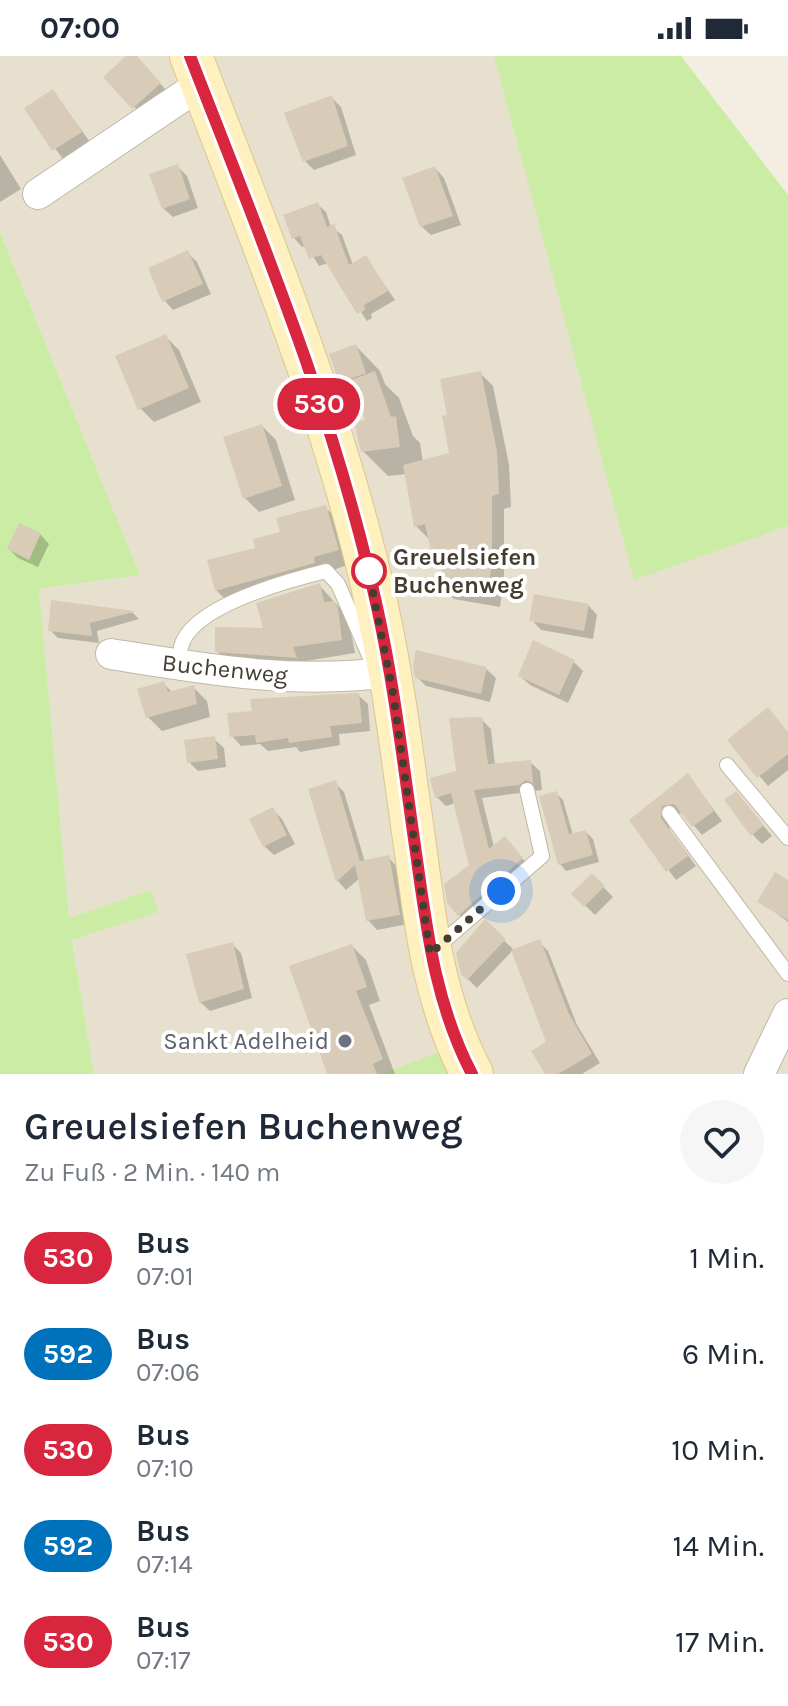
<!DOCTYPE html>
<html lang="de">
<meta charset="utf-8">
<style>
:root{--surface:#fff;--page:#f6f6f7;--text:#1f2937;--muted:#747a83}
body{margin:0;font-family:Karla,sans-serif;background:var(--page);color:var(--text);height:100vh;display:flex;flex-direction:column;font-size:30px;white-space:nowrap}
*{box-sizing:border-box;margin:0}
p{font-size:26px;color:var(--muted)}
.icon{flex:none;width:44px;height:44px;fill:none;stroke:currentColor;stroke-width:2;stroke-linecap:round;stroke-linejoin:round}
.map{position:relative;height:1018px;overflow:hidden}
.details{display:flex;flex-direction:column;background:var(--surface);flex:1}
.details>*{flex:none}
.badge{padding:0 16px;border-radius:26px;font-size:28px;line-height:52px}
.you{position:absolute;width:40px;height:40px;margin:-20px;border:6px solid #fff;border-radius:50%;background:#1a73e8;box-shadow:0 0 0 12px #1a73e833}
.map>.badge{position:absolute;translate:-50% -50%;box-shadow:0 0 0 4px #fff}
.round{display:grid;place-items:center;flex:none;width:84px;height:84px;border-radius:42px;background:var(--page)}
.head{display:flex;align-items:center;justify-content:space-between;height:136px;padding:0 24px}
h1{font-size:38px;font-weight:600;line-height:60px}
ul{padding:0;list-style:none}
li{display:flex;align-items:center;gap:24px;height:96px;padding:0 24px}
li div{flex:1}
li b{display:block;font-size:30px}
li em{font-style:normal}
li .badge{min-width:88px;font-weight:700;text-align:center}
.status{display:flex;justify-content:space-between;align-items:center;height:56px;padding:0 40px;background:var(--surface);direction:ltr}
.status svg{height:22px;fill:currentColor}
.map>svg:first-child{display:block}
.residential{fill:#e7e0ce}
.green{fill:#cbeca5}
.shadow{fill:#0003}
.building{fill:#d8ccb8}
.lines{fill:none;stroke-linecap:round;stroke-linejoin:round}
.service-casing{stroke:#c1b8a6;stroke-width:16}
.minor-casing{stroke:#c1b8a6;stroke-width:32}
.secondary-casing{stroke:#dac78d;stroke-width:44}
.service{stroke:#fff;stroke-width:14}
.minor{stroke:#fff;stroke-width:30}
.secondary{stroke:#fff0bf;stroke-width:42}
.line-casing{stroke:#fff;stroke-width:18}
.line{stroke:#d7263d;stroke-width:12}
.walk{stroke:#443d31;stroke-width:8;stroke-dasharray:0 14.4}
.stop-dot{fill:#fff;stroke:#d7263d;stroke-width:4}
.worship-dot{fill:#6b7280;stroke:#fff;stroke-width:3}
.labels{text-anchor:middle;stroke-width:8;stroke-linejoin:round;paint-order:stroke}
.stop-label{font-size:24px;font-weight:bold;fill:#443d31;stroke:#fff;text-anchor:start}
.street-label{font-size:24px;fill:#443d31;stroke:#fff}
.worship-label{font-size:24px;fill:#5b616d;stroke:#fff;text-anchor:end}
</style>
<div class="status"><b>07:00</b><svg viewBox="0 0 49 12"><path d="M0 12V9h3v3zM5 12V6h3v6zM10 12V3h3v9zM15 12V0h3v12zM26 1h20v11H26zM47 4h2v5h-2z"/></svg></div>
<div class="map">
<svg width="788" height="1018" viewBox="0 0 788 1018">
<rect width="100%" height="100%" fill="#f3eee1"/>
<path class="residential" d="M0,0h494l140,523 154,-53v548h-694l-25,-155 -30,-330 101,-14 -140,-343z"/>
<path class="green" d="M494,0h187l107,139v331l-154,54z
M0,176l140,343 -101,14 30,329 82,-28 7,22 -86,28 22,134h-94z
M439,996l10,22h-66z"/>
<path class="shadow" d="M128,0h6l35,37 -26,23 -37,-39z
M53,35l37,51 -27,17 -37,-50z
M331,41l10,10 15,48 -42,15 -9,-9z
M0,99l21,34 -21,13z
M178,111l9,9 11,32 -25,9 -10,-9z
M435,112l9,10 17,47 -30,10 -10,-9z
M317,148l9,8 5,15 11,8 11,30 12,-8 30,43 -24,14 1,4 -5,3 -39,-58 -9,3 -13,-21 -4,2 -8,-9z
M188,197l9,9 14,32 -38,16 -9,-10z
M165,280l14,14 22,52 -47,20 -14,-14z
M356,290l24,25 5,13 14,14 14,38 7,7 3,19 29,-7 -2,-39 30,-43 13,13 16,79 2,42 -7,2v70l-4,28 -46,-8 -13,-13 4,-20 -11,-11 -5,-16 -13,-13 -10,-52 -18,2 -25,-25 5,-29 -8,-20 -19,-20 -10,-27z
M262,370l14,14 19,60 -36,12 -14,-14z
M326,452l14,14 11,42 -121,40 -14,-14 42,-41z
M40,478l9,10 -11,23 -20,-9 -9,-9z
M319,529l29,32 7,36 -49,8 3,10 -78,-6 -14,-14 48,-21z
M53,546l80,11 6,6 -42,12 2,12 -41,-5 -8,-8z
M588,549l9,10 -4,24 -52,-9 -9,-10z
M574,606l9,9 -15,32 -38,-18 -10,-9z
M486,613l10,9 -6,24 -64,-16 -9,-9z
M164,628l9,9 20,-6 14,14 3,16 -48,14 -14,-14z
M358,639l10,9 2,27 -31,3 1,11 -40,7 -4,-5 -28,4 -8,-7 -19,2 -9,-10z
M481,663l10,10 4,36 35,-3 10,9 2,19 -60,8 12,49 20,1 17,21 -63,55 -9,-9 12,-49 -15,-63 -10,3 -9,-9 21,-25z
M788,676v38l-20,16 -38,-45z
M214,683l10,9 2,19 -28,4 -9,-9z
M688,719l34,46 -20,14 -19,-22 -12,1 -2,15 27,37 -20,14 -45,-60z
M335,727l9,9 21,70 23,-5 9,10 11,57 -31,6 -9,-10 -8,-42 -14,12 -8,-9 -28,-91z
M556,737l7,7 10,35 13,-3 7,7 6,23 -33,9 -6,-7z
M745,747l27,33 -10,8 -9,-9z
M273,754l9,9 13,25 -21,11 -10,-9z
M592,820l21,21 -18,18 -21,-21z
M788,826v40l-28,-21z
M485,866l30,29 24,-9 9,9 29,74 23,38 -18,11h-34l1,-31 -36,-93 -36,38 -15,-15z
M232,888l9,9 11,45 -42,13 -10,-9z
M352,890l14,14 14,41 -11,4 26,69h-65z"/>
<path class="building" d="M126,0h11l24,27 -29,26 -29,-32z
M53,33l29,43 -30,19 -28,-43z
M332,39l16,51 -45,16 -19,-49z
M178,108l12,35 -28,10 -13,-35z
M435,110l18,50 -33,11 -18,-49z
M318,146l9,25 7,-3 15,41 17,-10 22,36 -24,14 1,5 -8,4 -36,-59 -12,4 -9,-23 -8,3 -9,-24z
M188,194l15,34 -41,18 -14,-34z
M166,278l23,54 -51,22 -23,-54z
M356,288l10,29 -27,10 -10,-29z
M375,315l16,46 5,-1 4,31 -39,5 -7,-30 11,-2 -14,-40z
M481,315l16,80 2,43 -7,2v69l-5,31 -48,-10 5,-27 -12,-3 -7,-32 -11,3 -11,-62 46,-12 -7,-37 5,-1 -7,-36z
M262,368l20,62 -39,13 -20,-62z
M326,449l13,45 -25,7 1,6 -100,28 -8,-31 48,-12 -2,-9 27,-7 -4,-14z
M19,467l22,10 -12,27 -22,-11z
M320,527l4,19 10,-1 4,8 4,31 -49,7 4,11 -82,-6v-25l48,1 -7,-25z
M534,538l55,10 -5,27 -55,-10z
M51,544l83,11v1l-44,11 2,13 -44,-5z
M533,584l42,20 -16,35 -41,-19z
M416,594l71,17 -6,27 -66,-16 -2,-13z
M164,625l4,11 26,-7 3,19 -51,14 -9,-29z
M359,637l3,30 -32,3 2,11 -43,6 -1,-5 -32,5 -1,-8 -25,2 -3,-24 25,-2 -2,-12z
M768,651l20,25v22l-31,24 -30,-38z
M482,661l6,47 43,-4 2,23 -7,-3 -7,5 -45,5 15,59 16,-13 18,22 -65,58 -11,-13 -3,-19 25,-19 -18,-72 -16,5 -5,-20 26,-7 -7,-53z
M215,680l3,23 -31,4 -3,-23z
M688,717l26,38 -22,16 -18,-23 -12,2 -1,12 27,38 -22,16 -37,-52z
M336,724l24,81 29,-6 11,60 -34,6 -11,-56 -19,17 -28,-93z
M557,735l12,43 17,-4 7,25 -35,10 -19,-69z
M736,735l28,34 -13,11 -27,-36z
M273,751l14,28 -24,12 -14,-28z
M775,816l13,8v40l-31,-18z
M592,817l13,13 -21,21 -13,-13z
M485,863l21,20 -39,41 -6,-6 -5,-21z
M540,883l29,75 23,40 -34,20h-13l-14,-23 15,-9 -35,-92z
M233,886l11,47 -45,14 -13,-49z
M352,888l15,43 -11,4 27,68 -10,5 4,10h-50l-38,-108z"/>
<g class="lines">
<g class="service-casing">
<path id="service" d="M178,609c1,-8 2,-17 5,-24 17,-37 107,-61 143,-70l12,13 33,76
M727,709l61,73
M669,757l119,161
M436,892l106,-92 -15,-66"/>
</g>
<g class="minor-casing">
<path id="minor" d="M38,138l163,-110
M111,598c93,15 183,31 278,18
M759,1018l29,-60"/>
</g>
<g class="secondary-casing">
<path id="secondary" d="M191,0c69,180 145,362 186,551 18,81 27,164 39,246 10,78 19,150 56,221"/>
</g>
<use href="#service" class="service"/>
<use href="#minor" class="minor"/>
<use href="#secondary" class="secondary"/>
</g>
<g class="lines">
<g class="line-casing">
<path id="line" d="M190,0c70,180 146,362 187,551 18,81 27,164 39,246 11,78 19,150 56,221"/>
</g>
<use href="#line" class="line"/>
<path class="walk" d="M369,515l-1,-3 25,125 37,261 71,-63"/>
</g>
<circle class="stop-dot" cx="369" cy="515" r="16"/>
<circle class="worship-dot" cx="345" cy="985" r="8"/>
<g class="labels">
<g class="stop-label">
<text x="393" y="509">Greuelsiefen<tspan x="393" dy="28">Buchenweg</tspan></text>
</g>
<g class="street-label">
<text transform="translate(225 613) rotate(6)" y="8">Buchenweg</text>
</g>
<g class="worship-label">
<text x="329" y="993">Sankt Adelheid</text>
</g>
</g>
</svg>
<div class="you" style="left:501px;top:835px"></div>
<b class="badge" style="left:319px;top:348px;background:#d7263d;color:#fff">530</b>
</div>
<section class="details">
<div class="head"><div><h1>Greuelsiefen Buchenweg</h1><p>Zu Fuß · 2 Min. · 140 m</p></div><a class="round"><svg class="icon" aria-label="heart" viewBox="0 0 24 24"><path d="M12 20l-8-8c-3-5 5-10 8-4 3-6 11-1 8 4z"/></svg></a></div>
<ul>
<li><span class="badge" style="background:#d7263d;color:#fff">530</span><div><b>Bus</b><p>07:01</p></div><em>1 Min.</em></li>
<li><span class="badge" style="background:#0072bc;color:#fff">592</span><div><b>Bus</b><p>07:06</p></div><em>6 Min.</em></li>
<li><span class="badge" style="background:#d7263d;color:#fff">530</span><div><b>Bus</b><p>07:10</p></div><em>10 Min.</em></li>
<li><span class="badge" style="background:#0072bc;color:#fff">592</span><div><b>Bus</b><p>07:14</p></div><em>14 Min.</em></li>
<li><span class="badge" style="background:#d7263d;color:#fff">530</span><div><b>Bus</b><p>07:17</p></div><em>17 Min.</em></li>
</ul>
</section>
